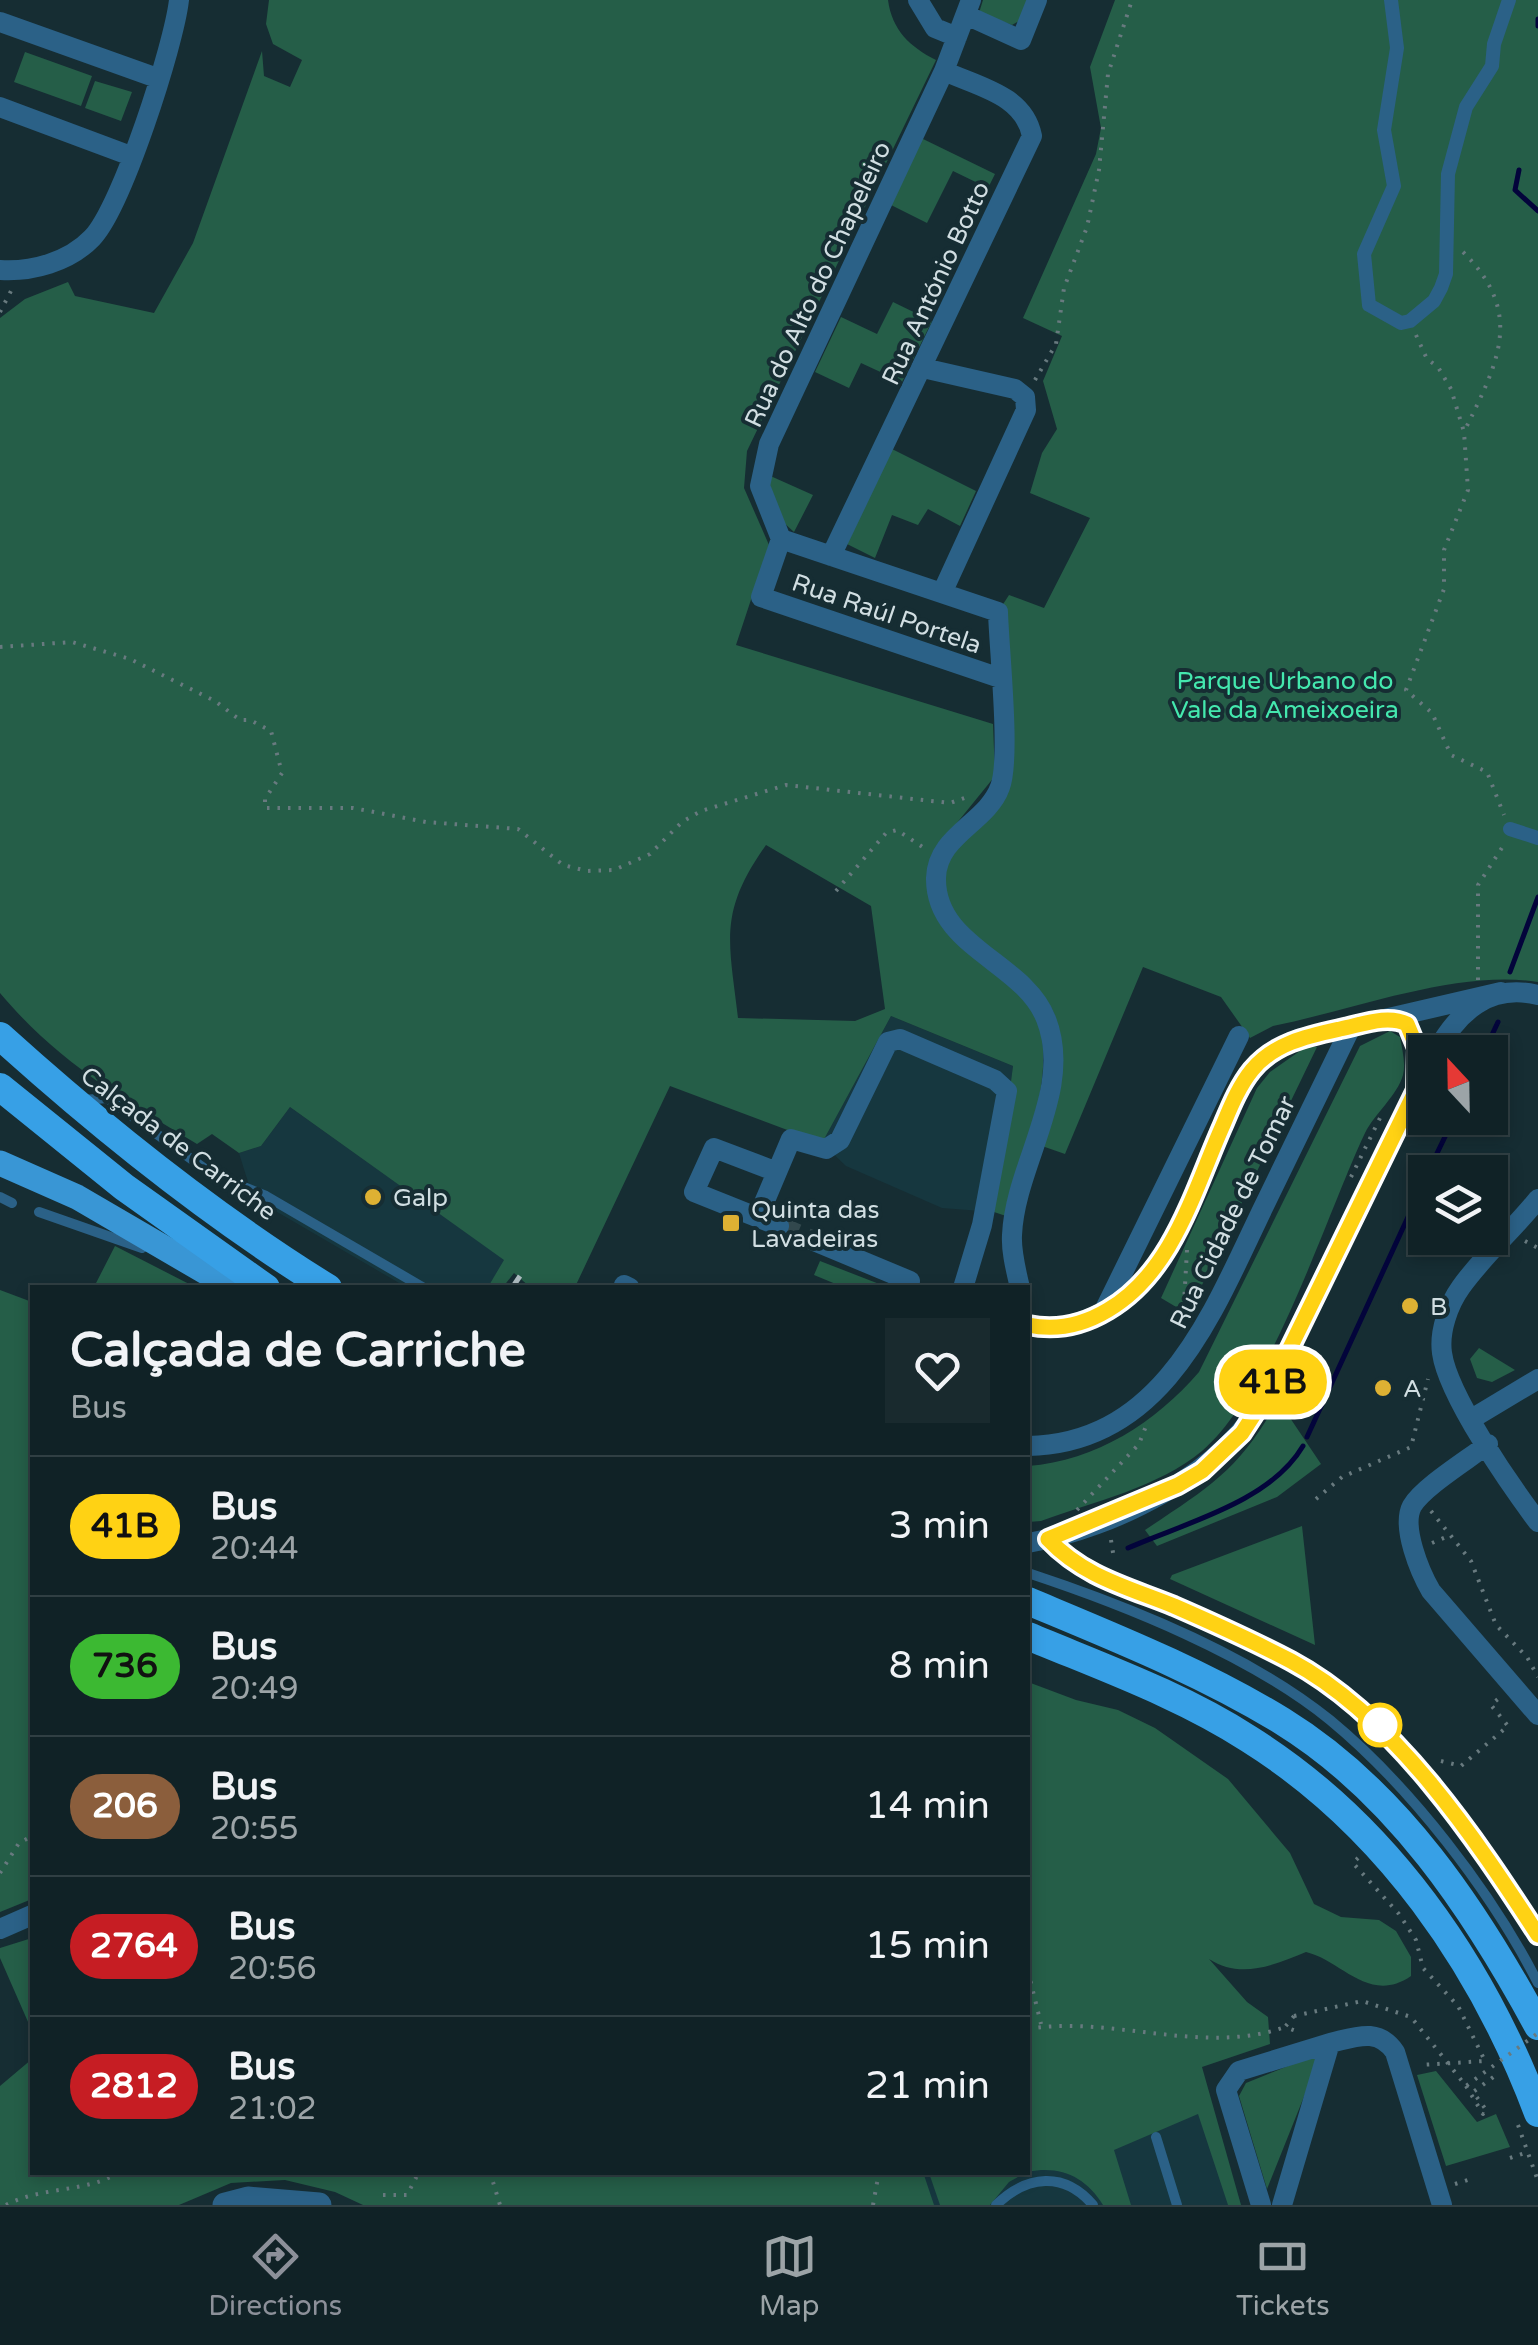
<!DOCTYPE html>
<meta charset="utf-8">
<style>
:root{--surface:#102226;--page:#192a2e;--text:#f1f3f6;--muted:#9ca4a7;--line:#303f43;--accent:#8c9099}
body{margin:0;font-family:"Varela Round",sans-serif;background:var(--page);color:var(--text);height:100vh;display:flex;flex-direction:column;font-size:38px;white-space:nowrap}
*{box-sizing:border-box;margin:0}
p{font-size:32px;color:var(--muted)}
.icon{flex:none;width:55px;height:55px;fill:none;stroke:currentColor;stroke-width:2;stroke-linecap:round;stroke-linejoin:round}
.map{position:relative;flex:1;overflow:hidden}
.details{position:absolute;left:30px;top:1285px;width:1000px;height:890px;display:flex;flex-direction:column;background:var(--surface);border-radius:0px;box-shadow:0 5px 15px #0003,0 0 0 2px var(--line)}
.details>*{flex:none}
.badge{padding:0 20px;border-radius:32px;font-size:35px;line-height:65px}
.needle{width:65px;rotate:338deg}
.tools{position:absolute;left:1408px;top:1035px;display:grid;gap:20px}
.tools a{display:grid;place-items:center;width:100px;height:100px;border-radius:0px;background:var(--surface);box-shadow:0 5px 15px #0003,0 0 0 2px var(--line);font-size:50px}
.map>.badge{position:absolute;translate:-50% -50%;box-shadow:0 0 0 5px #fff}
.round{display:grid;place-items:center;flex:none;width:105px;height:105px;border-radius:0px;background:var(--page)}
.head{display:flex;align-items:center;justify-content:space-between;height:170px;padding:0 40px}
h1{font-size:48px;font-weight:800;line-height:75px}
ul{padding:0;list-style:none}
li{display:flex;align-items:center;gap:30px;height:140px;padding:0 40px;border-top:2px solid var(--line)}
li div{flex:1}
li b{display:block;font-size:38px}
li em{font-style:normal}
li .badge{min-width:110px;font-weight:700;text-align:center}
.dock{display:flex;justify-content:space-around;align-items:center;height:140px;border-top:2px solid var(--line);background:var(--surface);font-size:28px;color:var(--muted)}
.dock a{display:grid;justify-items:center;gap:5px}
.dock .current{color:var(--accent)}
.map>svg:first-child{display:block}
.built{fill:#16373f}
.green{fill:#255e48;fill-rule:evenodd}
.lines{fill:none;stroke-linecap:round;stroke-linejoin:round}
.stream{stroke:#03043b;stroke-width:5}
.minor-tunnel{stroke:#32484d;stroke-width:20;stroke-dasharray:20 10;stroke-linecap:butt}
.path{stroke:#687a7f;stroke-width:4;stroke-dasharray:2.5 8;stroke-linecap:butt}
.service{stroke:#2b6187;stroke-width:10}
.pedestrian{stroke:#2b6187;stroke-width:14}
.minor{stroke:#2b6187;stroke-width:20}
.tertiary{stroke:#2b6187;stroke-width:25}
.primary{stroke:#3996d5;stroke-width:25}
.trunk{stroke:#37a0e6;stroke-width:28}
.rail{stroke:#adbcc0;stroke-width:5;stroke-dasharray:20 10;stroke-linecap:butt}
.path-bridge{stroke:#687a7f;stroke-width:4;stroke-dasharray:2.5 8;stroke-linecap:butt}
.line-casing{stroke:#fff;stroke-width:22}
.line{stroke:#ffd214;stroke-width:15}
.poi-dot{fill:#deb133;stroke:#162d33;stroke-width:4}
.stop-dot{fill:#fff;stroke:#ffd214;stroke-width:5}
.labels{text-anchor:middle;stroke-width:8;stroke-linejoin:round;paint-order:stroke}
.street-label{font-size:25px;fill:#d1dee2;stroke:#162d33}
.park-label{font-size:25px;fill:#44e8ae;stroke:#162d33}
.poi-label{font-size:25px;fill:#d1dee2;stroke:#162d33;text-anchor:start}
</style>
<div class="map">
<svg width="1538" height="2205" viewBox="0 0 1538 2205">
<rect width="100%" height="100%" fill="#162d33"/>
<path class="built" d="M891,1016l122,50 -19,146 -52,-4 -96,-42 -24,-23z
M290,1107l215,153 -17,27h-82l-153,-89 -14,-45 22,-7z
M1205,2091l36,114h-330l-7,-24 25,-8 99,-1v-30z"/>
<path class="green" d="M269,0h619c4,30 22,47 48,60l-189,391 -3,37 25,57 -33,100 257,79 2,52 -56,69 -6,60c25,25 82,74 98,100 33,55 -9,154 -25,211l-12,-4 19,-146 -122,-50 -69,127 -152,-57 -95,201h-45l-16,-14 -11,14h-15l16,-27 -214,-153 -29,39 -22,7 -27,-19 -15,10c-75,-45 -140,-83 -197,-151v-675l25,-19 43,-17 7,14 79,17 39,-70 69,-192 2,25 26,11 12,-27 -29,-16 -7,-20zM766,845l105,61 14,103 -30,12 -117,-3c-9,-78 -20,-105 28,-173z
M983,0h47l-6,18 -12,7 -33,-12z
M1115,0h423v982c-80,-13 -185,28 -265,44l-23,12 -29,-41 -78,-30 -78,187 -23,-8c9,-41 26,-88 13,-130 -9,-30 -81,-77 -107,-99l-9,-55 55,-63 4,-187 11,-17 35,13 46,-90 -60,-25 12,-40 15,-24 -14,-48 19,-45 -39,-18 73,-164 5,-26 -11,-61z
M25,52l67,24 -11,30 -67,-24z
M95,81l37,11 -11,29 -36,-13z
M921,138l74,36 -7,14 -35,-17 -26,52 -38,-19z
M893,302l39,19 -30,61 -41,-19 -12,25 -34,-16 26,-55 36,17z
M892,449l84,42 -16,35 -32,-17 -10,16 -26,-10 -17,43 -28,-14z
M766,474l47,21 -19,37 -11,-10z
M1390,1031l10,6c2,12 6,26 3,38 -6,21 -28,38 -38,58 -40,85 -94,259 -163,318 -43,36 -109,51 -161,70l-13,1v-56c68,-5 128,-44 171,-94l161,-326z
M1307,1046l10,1 -129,267 -27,-16 96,-210 13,-16z
M115,1246l78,40 2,1h-101z
M820,1261l67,26h-44l-29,-12z
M0,1290l32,12v597l-32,13z
M1479,1348l36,22 -23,12 -15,-4 -7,-19z
M1278,1400l43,64 -44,33 -120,49 -12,-16c64,-43 95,-60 133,-130z
M1302,1526l13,119 -145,-66 2,-4z
M1028,1682l48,18 42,10 37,18 73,51 62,74 24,51 27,13 38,3 17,11 15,26v19c-42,29 -70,-16 -105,-24 -34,14 -66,27 -97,7l38,43 21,15 2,27 -68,23 39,138h-13l-30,-91 -84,36 17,55h-28c-17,-28 -43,-40 -75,-33z
M32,1938v93l-32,-73v-10z
M1313,2056l6,3 -52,130 -28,-93 7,-13z
M32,2059v113h995l-18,10 -19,23h-50l-11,-32 -5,2 10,30h-571l-28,-13 -50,-12 -54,3 -52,22h-179v-119z
M1436,2071l41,51 19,-8 14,33 -64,19 -29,-91z"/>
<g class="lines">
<path class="stream" d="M1538,19v7
M1519,170l-4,20 23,21
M1510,972l28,-75
M1484,1052l14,-30
M1428,1172l26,-54
M1307,1437l118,-257
M1128,1548c57,-25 142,-46 175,-102"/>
<path class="minor-tunnel" d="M779,1226l35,15"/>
<path class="path" d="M1463,252c63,62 34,112 1,180
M0,312l11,-21
M1416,335l11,24 11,8 13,22 13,43 4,58 -24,60v39l-38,101 26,23 19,42 36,17 17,43
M1035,380l21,-36 8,-56 23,-61 12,-57 9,-96 24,-74
M0,647l72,-5 58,17 85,42 25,19h10l21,11 11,42 -17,26v9h88l73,14 92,7 45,36 24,6 27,-1 36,-16 32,-32 19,-11 85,-26 164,18 20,-7
M836,891l50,-58 11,-3 27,18
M1478,980v-95l27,-42
M1351,1177l31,-63
M1525,1241l13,7
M1187,1250l-3,53 4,15
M1316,1499l26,-22 69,-30 17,-68
M1077,1510l62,-66 9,-23
M1431,1511l40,50 25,64 31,32 11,20
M1111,1540l3,19
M1432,1543l19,-8
M1441,1761l20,5 47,-40 -17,-21 7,-6
M1358,1858l-5,5 46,51 17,26 7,28 35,38 27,55 -65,4
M0,1873l19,-30 13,-7
M1028,1971l13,53
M1294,2016l-9,11 11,4
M1028,2029c83,-14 176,27 257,-2
M1466,2086l17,28 4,-3 -14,-19 23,-17
M1518,2125l20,56
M1510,2158l18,-6
M490,2172l10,33
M1455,2184l19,-6
M383,2195h24l12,-23
M6,2205c36,-19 80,-12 114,-33
M873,2205l6,-33"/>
<path class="service" d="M84,1100l23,-2 105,76 54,22 158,92
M0,1197l12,6
M39,1212l103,36
M1028,1573c97,32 222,82 302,147 80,66 161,171 208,263
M1156,2137l21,68
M996,2205c31,-30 68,-34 97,0"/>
<path class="pedestrian" d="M1391,0l6,48 -13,82 10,56 -30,68 5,51 32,18 9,-2 24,-20 7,-13 5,-14 2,-100 18,-67 26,-41 2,-22 15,-44
M1510,829l28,9"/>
<path class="minor" d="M918,0l17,28 22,9
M971,0l-27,71 -175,373 -9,42 21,53 217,73c1,37 13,147 2,175 -13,36 -63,48 -64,91 -1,69 88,84 110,141 28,71 -31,145 -34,216 -1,17 4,35 8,53
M966,15l55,25 16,-40
M0,22l157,56
M0,107l131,49
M0,270c32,2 69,-8 92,-32 30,-31 82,-193 87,-238
M923,368l92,21 10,8 1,13 -84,183
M781,539l-20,58 239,81
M831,556l201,-420c-8,-41 -53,-49 -88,-65
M1390,1019l17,5 10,24 -1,41
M1436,1052c22,-40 53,-69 102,-57
M777,1172l14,-33 35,10 14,-9 48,-98 12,-3 95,41 12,11 -25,134 -19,63
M1538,1199c-24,30 -55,57 -77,88 -13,18 -22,45 -19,66 6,43 69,133 96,169
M758,1217l19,-45 -63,-24 -20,44 85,34
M814,1241l96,40
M624,1285l6,3
M1103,1313l136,-277
M1028,1325c28,6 55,-1 81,-16 65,-38 86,-121 115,-186 8,-19 16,-39 29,-54 12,-14 29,-23 45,-30l203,-47
M1473,1418l65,-39
M1488,1444c-19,15 -65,43 -76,62 -11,21 8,66 19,85l107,124
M1028,1446c137,-2 186,-137 236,-240 29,-60 58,-120 87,-179
M1048,1539c36,37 79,48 126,67 39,17 79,35 117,55 105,56 183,176 247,274
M1028,1543c88,-15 196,-70 240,-150l157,-320
M0,1929l32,-14
M1261,2205l-35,-115 13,-19 91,-28
M1282,2205l48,-162c26,-6 48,-16 65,9l47,153"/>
<path class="tertiary" d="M225,2205l23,-6 71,6"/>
<path class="primary" d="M0,1163l77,34 156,91"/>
<path class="trunk" d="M0,1036c103,93 210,179 328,252
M0,1087l124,100 142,101
M1028,1601c86,36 174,71 254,120 115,71 193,189 256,305
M1028,1636c74,31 153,59 221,103 137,86 233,225 289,374"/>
<path class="rail" d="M512,1288l8,-12"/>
<path class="path-bridge" d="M1294,2016l68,-15 49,16 55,69 72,-53"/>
</g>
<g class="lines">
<g class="line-casing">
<path id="line" d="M1028,1325c28,6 55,0 80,-15 65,-38 86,-120 115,-185 8,-19 16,-39 29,-55 22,-27 56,-34 88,-41 21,-4 47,-15 67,-5l10,24 -1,42 -148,303 -26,40 -40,38 -24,14 -130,54c36,38 79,48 126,67 39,17 79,35 117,55 103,55 185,178 247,274"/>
</g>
<use href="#line" class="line"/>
</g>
<g class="poi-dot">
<circle cx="373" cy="1197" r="10"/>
<rect x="721" y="1213" width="20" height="20" rx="5"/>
<circle cx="1410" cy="1306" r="10"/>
<circle cx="1383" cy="1388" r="10"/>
</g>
<circle class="stop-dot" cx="1380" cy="1725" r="20"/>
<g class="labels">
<g class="street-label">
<text transform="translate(935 283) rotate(-65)" y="9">Rua António Botto</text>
<text transform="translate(817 284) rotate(-65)" y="9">Rua do Alto do Chapeleiro</text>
<text transform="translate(887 613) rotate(19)" y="9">Rua Raúl Portela</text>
<text transform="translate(179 1143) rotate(37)" y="9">Calçada de Carriche</text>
<text transform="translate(1232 1212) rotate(-64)" y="9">Rua Cidade de Tomar</text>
</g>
<g class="park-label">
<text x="1285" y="689">Parque Urbano do<tspan x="1285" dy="29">Vale da Ameixoeira</tspan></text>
</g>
<g class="poi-label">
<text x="393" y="1206">Galp</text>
<text x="751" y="1218">Quinta das<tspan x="751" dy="29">Lavadeiras</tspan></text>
<text x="1430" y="1315">B</text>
<text x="1403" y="1397">A</text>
</g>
</g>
</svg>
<div class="tools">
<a><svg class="needle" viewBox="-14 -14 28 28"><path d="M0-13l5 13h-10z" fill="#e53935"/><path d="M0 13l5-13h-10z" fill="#9ca4a7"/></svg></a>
<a><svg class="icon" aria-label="layers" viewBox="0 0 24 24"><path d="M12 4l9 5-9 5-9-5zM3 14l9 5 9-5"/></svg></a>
</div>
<b class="badge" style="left:1273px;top:1382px;background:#ffd214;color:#111">41B</b>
<section class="details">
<div class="head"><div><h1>Calçada de Carriche</h1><p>Bus</p></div><a class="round"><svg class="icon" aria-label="heart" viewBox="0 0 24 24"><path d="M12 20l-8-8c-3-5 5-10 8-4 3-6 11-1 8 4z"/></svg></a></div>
<ul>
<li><span class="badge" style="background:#ffd214;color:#111">41B</span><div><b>Bus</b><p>20:44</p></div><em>3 min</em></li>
<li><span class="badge" style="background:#3cb932;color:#111">736</span><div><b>Bus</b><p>20:49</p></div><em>8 min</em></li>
<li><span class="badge" style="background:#8b5e3c;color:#fff">206</span><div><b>Bus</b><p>20:55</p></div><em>14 min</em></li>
<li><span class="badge" style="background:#c61d23;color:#fff">2764</span><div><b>Bus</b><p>20:56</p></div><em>15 min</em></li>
<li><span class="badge" style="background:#c61d23;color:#fff">2812</span><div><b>Bus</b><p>21:02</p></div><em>21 min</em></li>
</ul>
</section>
</div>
<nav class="dock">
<a class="current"><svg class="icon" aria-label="directions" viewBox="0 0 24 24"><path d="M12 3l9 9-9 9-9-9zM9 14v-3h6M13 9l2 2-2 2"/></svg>Directions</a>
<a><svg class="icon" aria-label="map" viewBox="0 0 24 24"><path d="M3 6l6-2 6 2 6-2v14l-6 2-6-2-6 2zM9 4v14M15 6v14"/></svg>Map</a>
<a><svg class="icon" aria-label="tickets" viewBox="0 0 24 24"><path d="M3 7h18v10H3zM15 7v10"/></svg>Tickets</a>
</nav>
